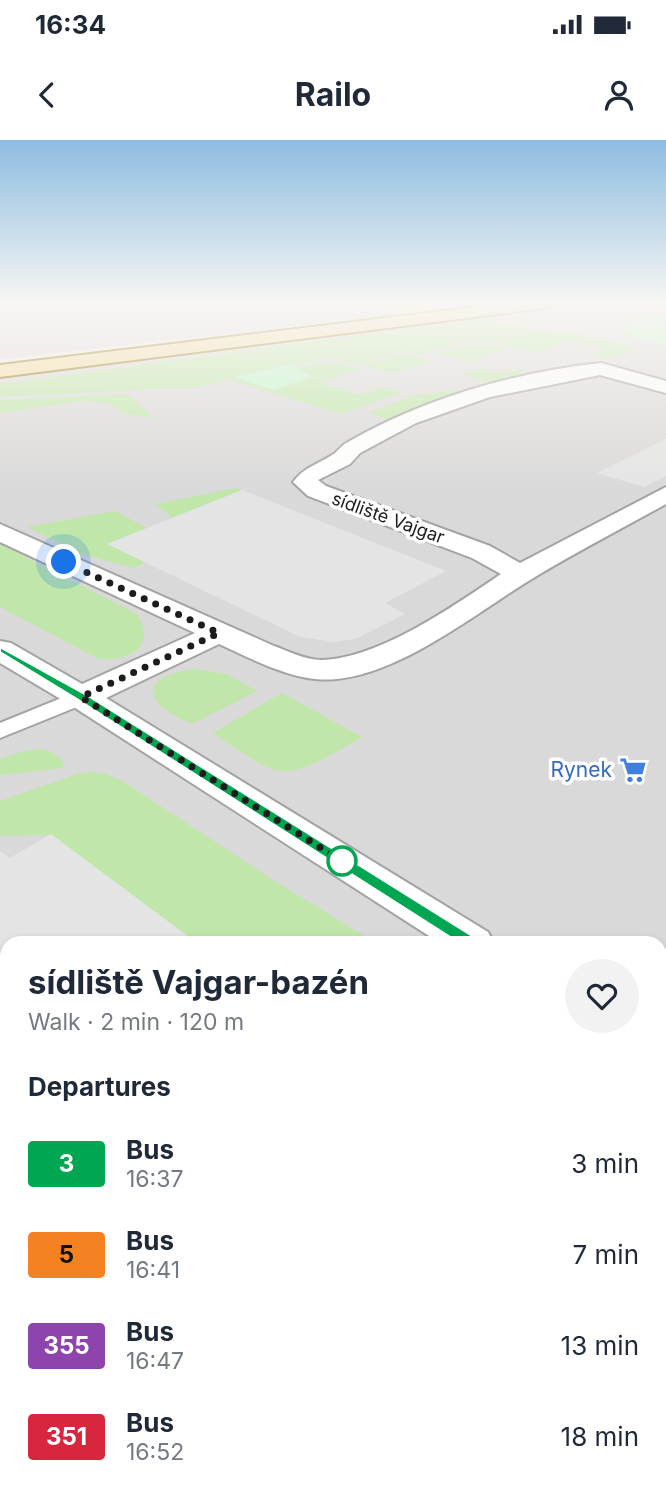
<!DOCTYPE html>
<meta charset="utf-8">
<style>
:root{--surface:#fff;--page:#f2f2f3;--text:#1f2937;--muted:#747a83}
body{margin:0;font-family:Inter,sans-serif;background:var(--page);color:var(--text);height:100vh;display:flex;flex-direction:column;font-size:26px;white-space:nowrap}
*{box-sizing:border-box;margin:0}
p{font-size:23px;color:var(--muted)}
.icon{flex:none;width:38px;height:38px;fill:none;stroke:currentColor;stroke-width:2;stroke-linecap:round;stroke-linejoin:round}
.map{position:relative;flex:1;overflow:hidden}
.details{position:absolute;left:0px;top:796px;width:667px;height:562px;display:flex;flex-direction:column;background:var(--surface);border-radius:21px 21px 0 0;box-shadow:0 4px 10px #0003}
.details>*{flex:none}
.badge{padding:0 14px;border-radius:5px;font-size:24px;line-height:46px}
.you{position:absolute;width:35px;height:35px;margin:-18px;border:5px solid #fff;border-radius:50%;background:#1a73e8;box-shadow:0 0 0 10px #1a73e833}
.map>.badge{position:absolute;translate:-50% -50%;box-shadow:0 0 0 4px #fff}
h2{padding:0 28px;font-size:26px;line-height:63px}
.round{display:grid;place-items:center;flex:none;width:74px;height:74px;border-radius:37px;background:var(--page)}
.overview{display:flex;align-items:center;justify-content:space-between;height:119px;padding:0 28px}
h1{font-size:33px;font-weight:700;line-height:52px}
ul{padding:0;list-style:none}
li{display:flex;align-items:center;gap:21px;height:91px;padding:0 28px}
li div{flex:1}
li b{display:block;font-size:26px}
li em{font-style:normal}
li .badge{min-width:77px;font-weight:700;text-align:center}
.status{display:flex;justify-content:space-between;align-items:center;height:49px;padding:0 35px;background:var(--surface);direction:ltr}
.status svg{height:19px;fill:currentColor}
header{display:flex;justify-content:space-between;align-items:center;height:91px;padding:0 28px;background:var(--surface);font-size:32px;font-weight:700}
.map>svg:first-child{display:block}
.residential{fill:#dad9d9;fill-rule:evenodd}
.industrial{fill:#e6d4e1}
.grass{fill:#c0e6a9}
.park{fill:#c0f6cb}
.parking{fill:#e4e4e4}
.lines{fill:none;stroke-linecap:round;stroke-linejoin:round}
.service-casing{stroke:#a3a3a3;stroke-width:4}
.minor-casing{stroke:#a3a3a3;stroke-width:4}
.primary-casing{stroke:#8e7106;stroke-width:4}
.service{fill:#fff;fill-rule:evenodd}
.minor{fill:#fff;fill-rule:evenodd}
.primary{fill:#f7db9d;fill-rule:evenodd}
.line{fill:#00a651;stroke:#fff;stroke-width:2}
.walk{stroke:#1c1c1c;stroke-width:7;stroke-dasharray:0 12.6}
.stop-dot{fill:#fff;stroke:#00a651;stroke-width:3.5}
.labels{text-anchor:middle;stroke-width:7;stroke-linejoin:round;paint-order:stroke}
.far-street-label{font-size:18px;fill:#1c1c1c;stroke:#fff}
.shop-label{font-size:21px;fill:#366cbe;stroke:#fff;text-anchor:end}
</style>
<div class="status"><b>16:34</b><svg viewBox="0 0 49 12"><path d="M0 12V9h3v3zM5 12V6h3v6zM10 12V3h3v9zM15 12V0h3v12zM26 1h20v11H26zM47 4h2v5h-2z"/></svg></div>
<header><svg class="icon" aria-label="back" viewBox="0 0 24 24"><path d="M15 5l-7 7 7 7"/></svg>Railo<svg class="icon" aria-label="person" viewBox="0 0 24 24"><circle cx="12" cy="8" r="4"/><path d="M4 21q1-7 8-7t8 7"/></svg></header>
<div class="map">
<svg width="666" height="1357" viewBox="0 0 666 1357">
<rect width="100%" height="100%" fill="#edebe2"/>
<path class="residential" d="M584,163h82v1194h-666v-1118zM7,803h653v548h-653z"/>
<path class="industrial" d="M0,163h387l6,3 -1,9 -392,44z"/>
<path class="grass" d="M482,178l42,11 54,5 58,14c-14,8 -29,13 -44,7l14,-6 -36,-9 -34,13 -53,-13h-18l-45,15 -18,-4 -44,14 -25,-7 -35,5 2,2 -10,-1 22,13 -16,-10 35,-6 30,8 -40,14 38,12 23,-8 20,6 -60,21 -113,-34 -31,7 -198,10v-13z
M473,202l34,6 -38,14 -32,-9 28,-7 -5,-1z
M402,213l28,8 -36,12 -32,-7z
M480,228l23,6 18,-5 1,6 -32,8 -29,-9z
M479,248l-85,34 -26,-9 46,-18z
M127,254l27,24 -32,-5 -11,-9 -28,-3 -83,12v-13z
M237,348l5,2 -69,28 -18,-14z
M115,371l32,17 -39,16 37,18 -11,6 -53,-14 -54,-27z
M0,404l137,70c20,33 -7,47 -38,45l-99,-52z
M196,529l31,5 30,17 -65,33c-49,-19 -55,-49 4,-55z
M282,553l80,44c-20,11 -63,41 -87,33 -19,-6 -44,-26 -62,-37z
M40,609c11,1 16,6 24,13l-2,6 -62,7v-16l24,-8z
M90,632l13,1 18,7 146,96 109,67h-179l-146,-108 -51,1v-35l77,-27z
M660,986l6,7v172l-6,6z
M666,1311v46h-58l7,-6h45v-35z"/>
<path class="park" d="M666,176v29l-29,-6 -15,-10 8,-9z
M290,224l23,13 -40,13 -39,-13z"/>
<path class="parking" d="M666,299v37l-22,11 -47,-14z
M242,350l204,81 -61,32 20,11 -50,25 -21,3 -34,-5 -193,-93z
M51,694l146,109h-190v548h294l1,6h-302v-646l10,7z"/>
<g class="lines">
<g class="service-casing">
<path id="service" d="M81,550l8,2 3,5 -3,5 -89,36v-15z
M666,1212v45l-6,3v-46z
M484,1351h52l-2,6h-52z"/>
</g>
<g class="minor-casing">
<path id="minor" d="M601,223l65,18v12l-66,-18 -110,22 -74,26 -56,30 -10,11 -32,16 8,6 164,60 30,17 146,-76v17c-45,25 -92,49 -136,76 -57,35 -145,107 -215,99 -31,-3 -68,-22 -96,-35l-113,54 382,234 6,11h-54l-371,-239 -69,-41v-22l11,2 71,41 113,-51 -195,-91v-18l274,122c14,5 32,14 47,14 57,-1 133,-54 180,-86l-29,-16 -164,-62 -15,-14c11,-15 24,-17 39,-27 6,-3 9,-10 16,-13 75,-43 166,-70 253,-79z
M660,902l6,2v42l-6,-2z"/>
</g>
<g class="primary-casing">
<path id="primary" d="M508,163h45l-8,5 -545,69v-12z"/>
</g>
<use href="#service" class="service"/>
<use href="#minor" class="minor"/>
<use href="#primary" class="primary"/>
</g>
<linearGradient id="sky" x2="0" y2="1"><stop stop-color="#8dbce2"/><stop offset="0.46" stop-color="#f7f6f2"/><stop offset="1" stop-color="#f7f6f2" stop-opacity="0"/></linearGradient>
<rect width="666" height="353" fill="url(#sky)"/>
<path class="line" d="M0,507l85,47 392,245 2,4 -2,4h-11l-389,-248 -77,-47z"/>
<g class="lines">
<path class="walk" d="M64,422l155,71 -138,64 261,164"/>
</g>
<defs>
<g id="supermarket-bare" transform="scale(2.1)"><path d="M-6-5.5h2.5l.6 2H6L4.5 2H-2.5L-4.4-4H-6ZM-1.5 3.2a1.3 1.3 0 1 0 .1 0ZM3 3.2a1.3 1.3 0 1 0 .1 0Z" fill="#3f7fe0" stroke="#fff" stroke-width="2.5" paint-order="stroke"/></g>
</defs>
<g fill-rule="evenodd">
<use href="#supermarket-bare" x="633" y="630"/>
</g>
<circle class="stop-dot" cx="342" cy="721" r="14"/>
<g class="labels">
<g class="far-street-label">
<text transform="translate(388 378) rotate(20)" y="6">sídliště Vajgar</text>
</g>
<g class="shop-label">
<text x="612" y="637">Rynek</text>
</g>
</g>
</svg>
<div class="you" style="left:64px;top:422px"></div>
<section class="details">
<div class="overview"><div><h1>sídliště Vajgar-bazén</h1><p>Walk · 2 min · 120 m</p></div><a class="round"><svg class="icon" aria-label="heart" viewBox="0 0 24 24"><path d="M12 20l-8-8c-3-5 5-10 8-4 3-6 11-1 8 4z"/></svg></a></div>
<h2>Departures</h2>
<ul>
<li><span class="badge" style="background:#00a651;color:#fff">3</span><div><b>Bus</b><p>16:37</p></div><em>3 min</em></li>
<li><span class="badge" style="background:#f58220;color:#111">5</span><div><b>Bus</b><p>16:41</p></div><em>7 min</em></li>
<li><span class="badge" style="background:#8e44ad;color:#fff">355</span><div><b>Bus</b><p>16:47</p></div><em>13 min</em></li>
<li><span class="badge" style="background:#d7263d;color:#fff">351</span><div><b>Bus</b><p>16:52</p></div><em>18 min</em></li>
</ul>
</section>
</div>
